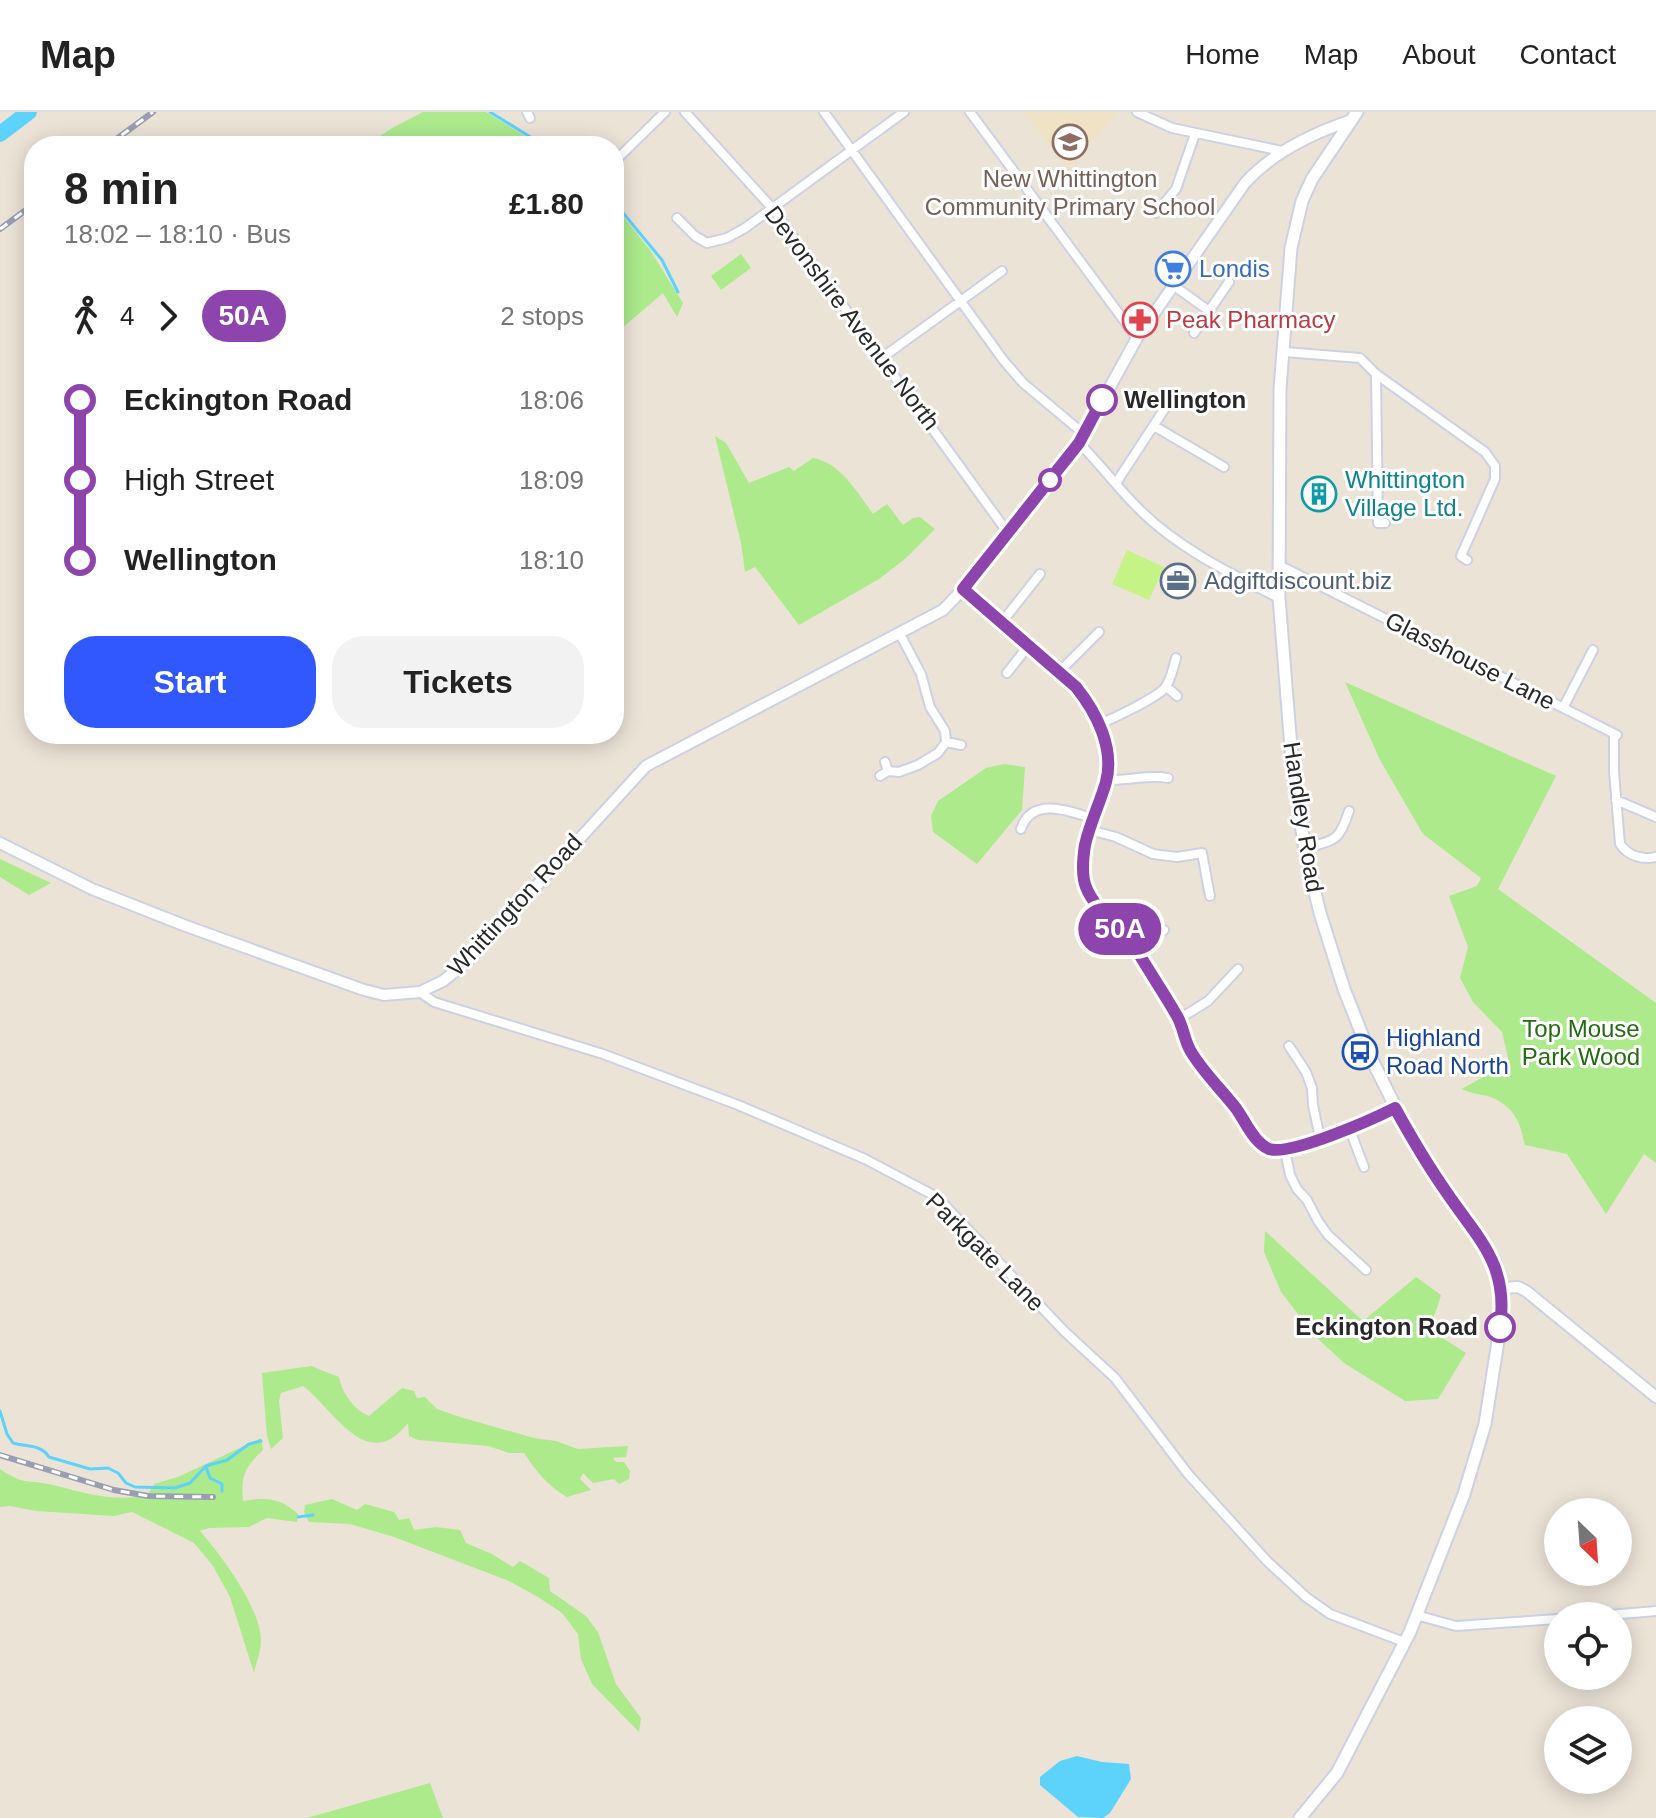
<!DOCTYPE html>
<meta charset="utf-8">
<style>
:root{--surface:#fff;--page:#f2f2f2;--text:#222;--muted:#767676;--line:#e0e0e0;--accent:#3158ff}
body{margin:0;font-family:Arial,sans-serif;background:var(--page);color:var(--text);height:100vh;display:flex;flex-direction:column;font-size:30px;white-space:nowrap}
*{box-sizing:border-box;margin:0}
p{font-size:26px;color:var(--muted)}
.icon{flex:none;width:44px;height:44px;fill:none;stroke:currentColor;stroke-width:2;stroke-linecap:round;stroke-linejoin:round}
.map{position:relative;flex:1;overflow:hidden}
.panel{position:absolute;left:24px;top:24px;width:600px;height:608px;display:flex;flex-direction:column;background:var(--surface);border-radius:32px;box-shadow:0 4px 20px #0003}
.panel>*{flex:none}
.badge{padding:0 16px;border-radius:26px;font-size:28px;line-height:52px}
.needle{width:52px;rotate:155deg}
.buttons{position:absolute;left:1544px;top:1386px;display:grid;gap:16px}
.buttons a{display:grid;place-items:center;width:88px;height:88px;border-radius:50%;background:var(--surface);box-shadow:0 4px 20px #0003;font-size:40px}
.map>.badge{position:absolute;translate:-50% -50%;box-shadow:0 0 0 4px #fff}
.legs{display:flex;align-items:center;gap:12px;height:88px;padding:0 40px;font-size:26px}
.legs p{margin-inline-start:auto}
.summary{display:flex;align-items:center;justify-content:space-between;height:136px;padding:0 40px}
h1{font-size:44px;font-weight:800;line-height:60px}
.primary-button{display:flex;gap:16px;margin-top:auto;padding:16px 40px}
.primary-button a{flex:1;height:92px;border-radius:32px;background:var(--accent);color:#fff;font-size:32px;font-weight:800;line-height:92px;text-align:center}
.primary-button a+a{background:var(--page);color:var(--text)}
ul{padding:0 40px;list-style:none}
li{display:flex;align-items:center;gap:28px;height:80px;font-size:30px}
li i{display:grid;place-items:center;width:12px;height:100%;margin:0 10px;background:currentColor}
li i::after{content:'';width:20px;height:20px;margin:-10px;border:6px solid;border-radius:50%;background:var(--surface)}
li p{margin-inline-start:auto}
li:first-child i{background:linear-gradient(#0000 50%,currentColor 0)}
li:last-child i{background:linear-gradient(currentColor 50%,#0000 0)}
header{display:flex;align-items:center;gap:48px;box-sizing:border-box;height:112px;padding:0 40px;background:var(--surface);border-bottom:2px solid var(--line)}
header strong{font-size:38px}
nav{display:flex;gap:44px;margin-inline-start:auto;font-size:28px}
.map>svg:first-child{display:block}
.education{fill:#f0e2c4}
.green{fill:#acea8c}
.pitch{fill:#c5f386}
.water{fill:#5dd2fb}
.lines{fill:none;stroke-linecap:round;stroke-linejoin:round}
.stream{stroke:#5dd2fb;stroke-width:3}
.river{stroke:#5dd2fb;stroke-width:16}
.minor-casing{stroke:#ccd1e3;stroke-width:12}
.tertiary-casing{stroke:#ccd1e3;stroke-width:14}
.secondary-casing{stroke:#ccd1e3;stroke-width:15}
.minor{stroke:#fff;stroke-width:8}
.tertiary{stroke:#fff;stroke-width:10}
.secondary{stroke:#fff;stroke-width:11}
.rail-casing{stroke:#9a9eb5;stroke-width:6}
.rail{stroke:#fff;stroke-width:3;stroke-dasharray:9;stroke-linecap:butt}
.line-1-casing{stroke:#fff;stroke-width:18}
.line-1{stroke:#8e44ad;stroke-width:12}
.stop-1-dot{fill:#fff;stroke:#8e44ad;stroke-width:4}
.labels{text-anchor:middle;stroke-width:6;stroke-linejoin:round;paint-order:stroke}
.education-label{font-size:24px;fill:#785e54;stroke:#fff}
.shop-label{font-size:24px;fill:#366cbe;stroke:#fff;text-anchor:start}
.street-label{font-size:24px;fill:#282828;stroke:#fff}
.health-label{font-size:24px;fill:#be3a42;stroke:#fff;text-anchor:start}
.stop-label{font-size:24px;font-weight:bold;fill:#282828;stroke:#fff;text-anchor:start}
.culture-label{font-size:24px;fill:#0d838f;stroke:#fff;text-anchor:start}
.service-label{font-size:24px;fill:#4e5e75;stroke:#fff;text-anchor:start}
.park-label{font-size:24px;fill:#246b11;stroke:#fff}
.transit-label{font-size:24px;fill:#164399;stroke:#fff;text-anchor:start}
</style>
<header>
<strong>Map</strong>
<nav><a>Home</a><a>Map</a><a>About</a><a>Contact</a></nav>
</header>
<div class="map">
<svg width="1656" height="1706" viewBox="0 0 1656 1706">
<rect width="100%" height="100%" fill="#ece3d7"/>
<path class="education" d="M1023,0h95l-49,58z"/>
<path class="green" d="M423,0h63l55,34h-176l27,-18z
M614,93l36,45 33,53 -6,14 -14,-24 -49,42z
M741,142l10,14 -30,22 -10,-14z
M715,324l11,7 23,40 40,-16 5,4 19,-13c28,5 44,34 60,56l14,-10 16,21 10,-7 7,-1 15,12 -30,30 -26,20 -80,46 -44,-58 -10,5 -4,-29z
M1345,570l211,94 -58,113 158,114v160l-12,-9 -38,60 -39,-60 -42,-9c-5,-22 -9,-36 -32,-47 -9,-4 -19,-3 -31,-9l47,-27 -7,-30 -29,-30 -13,-24 8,-31 -19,-51 28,-10 4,-8 -58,-44 -43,-74z
M1004,652l21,3 -3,43 -45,54 -44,-32 -2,-16 7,-15 48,-33z
M0,747l51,24 -22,12 -29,-18z
M1265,1119l98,90 53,-44 25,18 -11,35 36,23 -28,46 -33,2 -61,-38 -29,-27 -34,-44 -17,-40z
M311,1254l28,11c3,16 15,33 30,39l33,-28 12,3 3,7 8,-1 12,12 23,8 74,21 22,3 22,8 50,-3 -2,11 -13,1 3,4h8l6,9 -1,8 -10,5 -5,-5 -21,4 -10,-10 -3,6 11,11 -24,7c-18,-10 -32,-27 -43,-44h-15l-21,-7 -70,-6 -9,-4 -1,-13c-41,53 -75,-15 -105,-37l-22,7 -2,8 4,37 -12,11 -4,-13 -5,-63z
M261,1326l2,12c-19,18 -22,26 -20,51 22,-4 38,-3 55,13l-1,8 -30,-4 -18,9 -40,1 -9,3c21,24 61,77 61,110 0,10 -5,22 -7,32l-24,-76 -17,-31 -19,-23 -62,-31 -18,4 -78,-5 -26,-5 -10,1v-38c25,17 27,10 53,16 36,9 56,16 94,11l7,-12 24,-7z
M332,1387l25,11 8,-6 29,8 5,8 10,-2 5,12 22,-3 24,3 6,13 26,11 21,13 7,-6 29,17 1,13 36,25 12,16 18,52 25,34 -2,14 -47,-48 -11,-25 -3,-25 -16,-21 -24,-16 -29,-16 -115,-44 -44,-13 -41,-2 -5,-10 1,-7z
M430,1671l13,35h-136z"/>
<path class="pitch" d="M1127,438l37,17 -15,33 -37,-16z"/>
<path class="water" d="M1077,1644l25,6 27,2 2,15 -21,34 -7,5 -25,-1 -38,-32v-8l20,-16z"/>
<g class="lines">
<path class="stream" d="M490,0l55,34
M614,90l48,58 16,32
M0,1299l7,23 6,9c13,4 28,1 36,14l41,12 18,-1 10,5 8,10 9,4 40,1 15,-5 16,-17 21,-6 22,-16 12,-3
M206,1355l4,11 12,6v7
M298,1405l15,-2"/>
<path class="river" d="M0,22l29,-22"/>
<g class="minor-casing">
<path id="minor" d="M527,0l3,6
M685,0l88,97 235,324
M824,0l180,249 19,22 61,51
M970,0l167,226
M1137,0l35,16 110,23
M614,50l51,-50
M1156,101l20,-24 19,-55
M677,106l18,18 12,7 20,-5 18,-10 159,-116
M1173,173l36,26
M1194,221l35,-51
M1285,240l75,6 16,16 109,78 10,14v13l-34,77 6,4
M883,245l119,-86
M1376,262l2,149h7
M1154,314l70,41
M1079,331c21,21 38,44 59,65 38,39 93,66 141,90
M1116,371l55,-84
M1279,453l338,170
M963,477l113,98c20,25 39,61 30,95 -6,21 -16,41 -20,63 -3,13 -5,30 0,42 9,24 36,40 49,62 14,22 29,44 42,67 6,10 7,23 13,34 12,21 30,37 45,57 10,13 17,35 34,42 22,7 104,-30 126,-41
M1002,510l38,-48
M1059,560l40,-40
M1007,561l22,-28
M1166,574l11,10
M1563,596l30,-58
M1100,612c16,-7 52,-24 64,-35 7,-8 9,-21 12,-31
M1614,622v38l6,72c8,12 22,16 36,13
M946,630l15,3
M888,659l11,1 19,-7 20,-12 8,-11 -1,-11 -15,-24 -9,-33 -21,-40
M880,664l8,-5 -3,-9
M1106,668c22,1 43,-6 62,-2
M1616,688l40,17
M1021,717c10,-32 47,-19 70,-11
M1089,718l27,7 37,17 24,3 25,-4 8,43
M1305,736c30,-8 34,-6 44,-37
M1131,830l20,-14 13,2
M420,880l14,10 169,52 135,51 127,54 72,38 127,134 51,47 73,96 79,87 39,36 24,17 74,28
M1179,907l29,-18 30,-32
M1289,934l17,26 6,16 1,17 7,33
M1350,1018l14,37
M1285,1038l5,25 7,14 10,11 11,21 10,14 38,35
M1416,1503l40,11 102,-7
M1597,1504l59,-5"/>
</g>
<g class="tertiary-casing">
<path id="tertiary" d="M0,731l92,46 94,37 178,64 20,5 36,-3 23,-11 25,-20 178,-195 297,-156 20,-21 116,-146 58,-105 108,-155c28,-31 66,-49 104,-62
M1501,1176l17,-1 8,4 130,106"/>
</g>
<g class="secondary-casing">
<path id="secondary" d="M1300,1706l37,-45 73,-141 54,-138 21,-70 18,-115 -5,-38 -4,-11 -84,-124 -38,-76 -28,-71 -24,-76 -14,-57 -13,-83 -14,-175 1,-209 11,-141 11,-47 10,-22 45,-67"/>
</g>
<use href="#minor" class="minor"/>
<use href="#tertiary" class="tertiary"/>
<use href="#secondary" class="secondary"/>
<g class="rail-casing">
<path id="rail" d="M107,34l46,-34
M0,117l34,-25
M0,1343l114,35 34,6 65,1"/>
</g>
<use href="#rail" class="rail"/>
</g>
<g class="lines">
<g class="line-1-casing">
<path id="line-1" d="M1102,288l-23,43 -116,146 113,98c20,25 39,61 30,95 -6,21 -16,41 -21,63 -2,13 -4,30 1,42 9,24 39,44 53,67 12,20 26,41 38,62 6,10 7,23 13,34 12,21 30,38 45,57 10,13 18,35 34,42 22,7 104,-30 126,-41 16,29 33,58 52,85 32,47 62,72 53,134"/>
</g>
<use href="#line-1" class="line-1"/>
</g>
<defs>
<g id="school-ring" transform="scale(1.8)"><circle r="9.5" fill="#fff" stroke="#8d6e63" stroke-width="1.5"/><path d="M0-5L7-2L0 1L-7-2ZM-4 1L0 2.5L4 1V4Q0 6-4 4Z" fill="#8d6e63"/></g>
<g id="supermarket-ring" transform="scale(1.8)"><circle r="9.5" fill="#fff" stroke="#3f7fe0" stroke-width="1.5"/><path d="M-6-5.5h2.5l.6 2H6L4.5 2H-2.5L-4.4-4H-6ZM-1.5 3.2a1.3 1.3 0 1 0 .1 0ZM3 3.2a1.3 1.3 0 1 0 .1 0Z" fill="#3f7fe0"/></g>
<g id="pharmacy-ring" transform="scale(1.8)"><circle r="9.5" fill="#fff" stroke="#e0444e" stroke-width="1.5"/><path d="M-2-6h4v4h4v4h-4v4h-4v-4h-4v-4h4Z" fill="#e0444e"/></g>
<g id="building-ring" transform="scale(1.8)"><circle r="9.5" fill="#fff" stroke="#0f9aa8" stroke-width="1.5"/><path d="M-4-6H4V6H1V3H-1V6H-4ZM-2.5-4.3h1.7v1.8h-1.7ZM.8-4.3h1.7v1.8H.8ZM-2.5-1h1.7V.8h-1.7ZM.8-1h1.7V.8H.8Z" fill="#0f9aa8"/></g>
<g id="office-ring" transform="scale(1.8)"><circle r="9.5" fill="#fff" stroke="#5c6f8a" stroke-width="1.5"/><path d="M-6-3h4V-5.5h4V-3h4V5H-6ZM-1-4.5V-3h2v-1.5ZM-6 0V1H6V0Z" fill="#5c6f8a"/></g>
<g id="bus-ring" transform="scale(1.8)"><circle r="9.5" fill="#fff" stroke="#1a4fb4" stroke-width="1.5"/><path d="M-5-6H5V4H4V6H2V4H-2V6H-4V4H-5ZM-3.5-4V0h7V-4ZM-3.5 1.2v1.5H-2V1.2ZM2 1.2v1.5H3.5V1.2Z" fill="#1a4fb4"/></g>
</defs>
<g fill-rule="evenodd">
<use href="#school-ring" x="1070" y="30"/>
<use href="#supermarket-ring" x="1173" y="157"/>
<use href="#pharmacy-ring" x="1140" y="208"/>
<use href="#building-ring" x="1319" y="382"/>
<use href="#office-ring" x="1178" y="469"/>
<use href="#bus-ring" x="1360" y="940"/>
</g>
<g class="stop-1-dot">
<circle cx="1102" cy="288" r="14"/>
<circle cx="1050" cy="368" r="10"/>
<circle cx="1500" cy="1215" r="14"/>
</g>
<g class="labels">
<g class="education-label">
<text x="1070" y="75">New Whittington<tspan x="1070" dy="28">Community Primary School</tspan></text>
</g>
<g class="shop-label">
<text x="1199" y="165">Londis</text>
</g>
<g class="street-label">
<text transform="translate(852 206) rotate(53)" y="8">Devonshire Avenue North</text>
<text transform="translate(1470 549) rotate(27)" y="8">Glasshouse Lane</text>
<text transform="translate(1303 705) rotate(81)" y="8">Handley Road</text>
<text transform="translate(515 793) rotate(-47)" y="8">Whittington Road</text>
<text transform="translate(985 1140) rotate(45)" y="8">Parkgate Lane</text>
</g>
<g class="health-label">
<text x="1166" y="216">Peak Pharmacy</text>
</g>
<g class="stop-label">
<text x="1124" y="296">Wellington</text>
<text x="1478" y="1223" text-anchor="end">Eckington Road</text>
</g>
<g class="culture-label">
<text x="1345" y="376">Whittington<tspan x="1345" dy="28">Village Ltd.</tspan></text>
</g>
<g class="service-label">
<text x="1204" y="477">Adgiftdiscount.biz</text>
</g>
<g class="park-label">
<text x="1581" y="925">Top Mouse<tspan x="1581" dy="28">Park Wood</tspan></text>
</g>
<g class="transit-label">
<text x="1386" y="934">Highland<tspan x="1386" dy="28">Road North</tspan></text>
</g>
</g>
</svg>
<div class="buttons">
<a><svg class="needle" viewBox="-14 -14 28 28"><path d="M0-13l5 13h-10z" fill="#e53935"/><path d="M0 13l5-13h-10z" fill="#767676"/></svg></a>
<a><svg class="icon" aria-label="locate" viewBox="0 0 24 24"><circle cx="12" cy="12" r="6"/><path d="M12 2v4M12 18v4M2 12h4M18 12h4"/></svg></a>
<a><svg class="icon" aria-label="layers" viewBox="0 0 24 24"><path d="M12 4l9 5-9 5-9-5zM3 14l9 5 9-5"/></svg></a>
</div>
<b class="badge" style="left:1120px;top:817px;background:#8e44ad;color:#fff">50A</b>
<section class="panel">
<div class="summary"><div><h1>8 min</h1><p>18:02 – 18:10 · Bus</p></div><b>£1.80</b></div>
<div class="legs"><svg class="icon" aria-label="walk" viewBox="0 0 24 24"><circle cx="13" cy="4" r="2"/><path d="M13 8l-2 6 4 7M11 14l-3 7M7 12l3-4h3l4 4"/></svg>4<svg class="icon" aria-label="forward" viewBox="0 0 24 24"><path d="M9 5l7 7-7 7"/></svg><b class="badge" style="background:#8e44ad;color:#fff">50A</b><p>2 stops</p></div>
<ul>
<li><i style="color:#8e44ad"></i><b>Eckington Road</b><p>18:06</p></li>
<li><i style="color:#8e44ad"></i><span>High Street</span><p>18:09</p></li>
<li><i style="color:#8e44ad"></i><b>Wellington</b><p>18:10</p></li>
</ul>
<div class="primary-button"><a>Start</a><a>Tickets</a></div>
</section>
</div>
